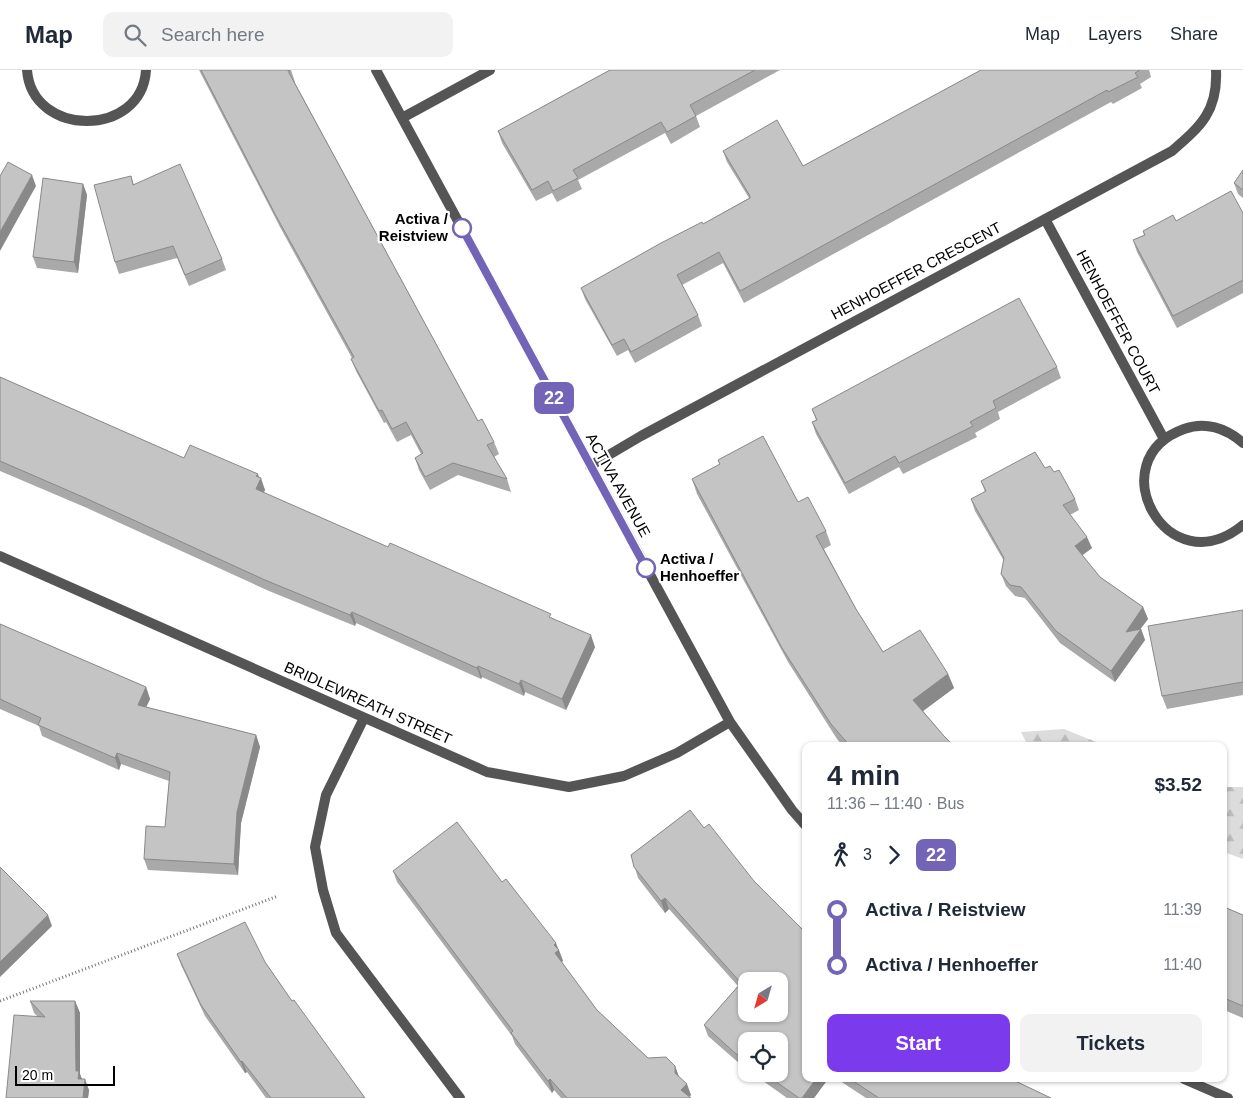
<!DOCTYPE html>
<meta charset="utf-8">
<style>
:root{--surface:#fff;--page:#f2f2f3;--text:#1f2937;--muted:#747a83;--line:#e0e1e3;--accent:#7c3aed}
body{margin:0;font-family:Helvetica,sans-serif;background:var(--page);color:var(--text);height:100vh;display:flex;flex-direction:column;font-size:19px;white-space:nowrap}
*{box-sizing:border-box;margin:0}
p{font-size:16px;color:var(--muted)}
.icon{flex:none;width:28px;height:28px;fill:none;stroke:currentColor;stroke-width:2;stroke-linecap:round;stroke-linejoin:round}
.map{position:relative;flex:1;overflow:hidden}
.drawer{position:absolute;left:802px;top:672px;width:425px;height:340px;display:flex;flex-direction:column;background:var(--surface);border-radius:10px;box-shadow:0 1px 4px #0004}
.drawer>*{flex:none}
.badge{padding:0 10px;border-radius:8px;font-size:18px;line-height:32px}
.needle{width:32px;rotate:217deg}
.controls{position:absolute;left:738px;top:902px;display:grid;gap:10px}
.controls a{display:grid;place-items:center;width:50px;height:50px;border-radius:10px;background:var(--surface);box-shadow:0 1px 4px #0004;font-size:25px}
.scale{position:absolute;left:15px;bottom:12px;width:100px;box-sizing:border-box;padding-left:5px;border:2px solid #000;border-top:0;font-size:14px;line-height:18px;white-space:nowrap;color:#000;-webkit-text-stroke:4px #fff;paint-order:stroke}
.map>.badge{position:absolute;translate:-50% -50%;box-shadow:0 0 0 2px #fff}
.legs{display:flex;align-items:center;gap:8px;height:55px;padding:0 25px;font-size:16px}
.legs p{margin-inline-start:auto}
.summary{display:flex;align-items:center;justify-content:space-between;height:85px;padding:0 25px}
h1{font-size:28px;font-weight:700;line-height:38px}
.action{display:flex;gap:10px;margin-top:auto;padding:10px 25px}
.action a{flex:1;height:58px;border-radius:10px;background:var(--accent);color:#fff;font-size:20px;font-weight:700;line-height:58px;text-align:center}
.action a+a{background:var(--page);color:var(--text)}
ul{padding:0 25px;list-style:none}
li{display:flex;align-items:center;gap:18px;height:55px;font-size:19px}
li i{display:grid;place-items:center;width:8px;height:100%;margin:0 6px;background:currentColor}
li i::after{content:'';width:12px;height:12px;margin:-6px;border:4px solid;border-radius:50%;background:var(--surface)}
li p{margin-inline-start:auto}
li:first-child i{background:linear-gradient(#0000 50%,currentColor 0)}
li:last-child i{background:linear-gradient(currentColor 50%,#0000 0)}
header{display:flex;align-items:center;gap:30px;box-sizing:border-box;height:70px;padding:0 25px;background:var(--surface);border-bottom:1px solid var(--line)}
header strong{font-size:24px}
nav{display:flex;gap:28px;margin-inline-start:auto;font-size:18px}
.search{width:350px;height:45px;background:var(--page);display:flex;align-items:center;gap:12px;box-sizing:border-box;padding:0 18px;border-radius:10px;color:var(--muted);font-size:19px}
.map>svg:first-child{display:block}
.forest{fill:url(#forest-firs)}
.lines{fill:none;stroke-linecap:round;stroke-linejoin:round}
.path{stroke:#777;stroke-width:3;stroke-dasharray:1 2.5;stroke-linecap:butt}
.street{stroke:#555;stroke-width:10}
.wall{fill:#a9a9a9}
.shaded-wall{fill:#898989}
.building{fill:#c4c4c4;stroke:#898989;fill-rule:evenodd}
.line-1-casing{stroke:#fff;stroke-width:11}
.line-1{stroke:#7364b8;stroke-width:8}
.stop-1-dot{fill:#fff;stroke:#7364b8;stroke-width:2.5}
.labels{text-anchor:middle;stroke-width:4.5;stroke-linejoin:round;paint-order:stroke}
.stop-label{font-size:15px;font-weight:bold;fill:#000;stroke:#fff;text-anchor:end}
.street-label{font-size:15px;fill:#000;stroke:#fff}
</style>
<header>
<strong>Map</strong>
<div class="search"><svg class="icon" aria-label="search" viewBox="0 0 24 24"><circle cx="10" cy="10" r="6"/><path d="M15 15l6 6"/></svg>Search here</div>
<nav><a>Map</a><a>Layers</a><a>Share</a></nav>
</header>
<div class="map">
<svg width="1243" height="1028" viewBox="0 0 1243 1028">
<defs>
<pattern id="forest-firs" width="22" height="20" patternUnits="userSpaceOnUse" patternTransform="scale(1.25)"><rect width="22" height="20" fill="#dcdcdc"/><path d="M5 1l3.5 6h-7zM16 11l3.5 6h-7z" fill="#bbb"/></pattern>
</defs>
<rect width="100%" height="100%" fill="#fff"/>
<path class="forest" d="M1064,659l42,17h-78l-7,-14z
M1224,717h19v72l-19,-7z"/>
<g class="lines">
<path class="path" d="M0,931l278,-105"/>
<path class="street" d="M27,0c5,68 115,68 119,0
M376,0l354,652 62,88 14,16
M402,48l88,-48
M1045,149l119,220
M1243,373c-17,-15 -38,-22 -59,-14 -86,31 -17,158 59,96
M590,396l51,-30 531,-285c29,-25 46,-40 44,-81
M0,486l487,216 82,15 55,-11 53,-23 53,-31
M364,648l-38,77 -11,52 8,43 13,43 124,165
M1184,1009l44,19"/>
</g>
<path class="wall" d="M199,0h92l4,12v1l153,283 30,55 16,21 5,12 -5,3 13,22 4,13 -53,-17 -28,15 -11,-20 -4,-12 6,-4 -10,-19 -14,7 -11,-20 -2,1 -28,-52 -5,-12 1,-1 -72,-131z
M610,0h170l-84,46 4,11 -29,17 -6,-11 -87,47 4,9 -25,13 -5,-9 -16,8 -34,-58 -4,-12z
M981,0h168l2,7 -11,7 2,4 -29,16 -2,-2 -367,201 -21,-40 -41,22 16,30 4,11 -67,37 -7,-13 -11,6 -32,-57 -4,-11 122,-64 46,-26 -22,-36 -4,-11 80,15z
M1243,100v28l-5,-4 -4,-11z
M131,106l3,9 88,74 4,11 -37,16 -12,-28 -58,16 -4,-12z
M83,114l4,11 -9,78 -41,-5 -4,-11z
M1243,143v80l-66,35 -40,-76 -4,-12 11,-5 -1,-4 33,-10z
M1057,297l4,11 -63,34 2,7 -25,14 2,4 -74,37 -4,-7 -50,27 -33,-60 -4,-12 4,-2 -4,-11z
M0,307l184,81 75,19 6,13 -2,3 289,125 43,29 -29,63 -41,-18 -1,4 -42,-19 -1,2 -125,-56 -1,3 -86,-35 -182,-83 -87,-37z
M718,390l80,42 28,29 5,14 -7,4 32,60 27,43 65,22 6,14 -31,23 21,25 10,10h-111l-6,-7 -49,-77 -91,-168 -5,-15 28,-14z
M1045,398l9,4 21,27 4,11 -9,5 22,33 -10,7 18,22 43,30 5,12 -8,10h1l4,11 -30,42 -55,-39 -35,-45 -10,-2 -9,-10 -5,-12 3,-13 -29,-50 -4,-12 14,-7 -4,-11z
M1243,540v85l-76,14 -5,-13z
M0,554l146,63 4,12 -4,8 110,28 4,12 -19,76 -3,52 -90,-5 -4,-11 21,-32 4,-46 -48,-17 -2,6 -77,-34 -3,-10 -39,-17z
M690,740l116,269h22l-14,19h-27l-34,-24h26l-33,-33v28l-6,-5 -32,-28 -4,-11 34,-39 -69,-77 -4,4 -27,-35 -7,-23z
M393,801l109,11 57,68 4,11 -2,1 36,48 51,48 27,8 4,11 12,18 -2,2 2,1h-130l-7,-8 -2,3 -37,-49 -3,-8 -115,-154z
M1224,837l19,8v103l-19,-8z
M177,884l88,8 27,39 73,97h-99l-19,-26 -2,1 -40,-57 -24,-51z
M30,931h45l5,12v61l2,5 7,11 -1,8h-82l31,-82 -3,-3z
M837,1009h174l40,19h-185z"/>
<path class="shaded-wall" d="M32,105l4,11 -36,65v-19z
M83,114l4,11 -9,78 -4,-11z
M258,404l2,6 1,-2 4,12 -5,11 -4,-12v-13z
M1087,467l5,11 -12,9 -5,-11z
M1143,537l5,12 -18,24 -4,-11z
M352,542l4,11 -1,3 -5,-11z
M1141,559l4,11 -30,42 -4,-11z
M591,565l4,12 -29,63 -4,-11z
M478,596l4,11 -1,2 -4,-11z
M948,604l6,14 -35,26 -6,-14z
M521,610l4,12 -1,4 -5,-12z
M146,617l4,12 -8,17 -4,-11z
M256,665l4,12 -19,76 -3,52 -4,-11 3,-52z
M117,683l4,11 -2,6 -4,-12z
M665,828l4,11 -4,4 -4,-12z
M48,845l4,11 -52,51v-15z
M556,873l7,18 -4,3 -4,-11 -1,-8z
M75,931l5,12v61l3,8v8l-7,-19z
M242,991l5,11 -2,1 -4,-11z
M675,996l4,11 -4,-4z
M85,1009l4,11 -1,8h-5z
M550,1009l4,11 -2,3 -4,-12z
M816,1009h12l-14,19h-12z
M687,1014l4,11 -3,3 -7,-8z"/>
<path class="building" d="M201,0h89l-2,1 160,295 30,55 4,-2 12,23 -7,3 20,34 -54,-16 -28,14 -10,-19 8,-5 -17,-31 -14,7 -10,-19 -3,1 -28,-52 3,-2 -79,-143z
M610,0h145l-65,35 6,11 -29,16 -6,-10 -88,48 5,8 -25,13 -5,-10 -16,9 -34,-59z
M981,0h159l-5,3 3,4 -30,15 -1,-2 -367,201 -21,-39 -42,23 21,40 -67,37 -7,-13 -12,6 -31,-57 80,-45 41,-21 1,2 47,-26v-2l-27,-45 54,-31 26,46z
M8,92l24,13 -32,57v-56z
M180,94l42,95 -37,16 -12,-29 -58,16 -21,-77 37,-9 2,9z
M1243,100v20l-9,-7z
M43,108l40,6 -9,78 -41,-5z
M1231,121l12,22v67l-70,36 -40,-76 12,-5 -2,-4 30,-16 3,6z
M1019,228l38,69 -64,34 3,7 -26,14 3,4 -74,37 -4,-7 -50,27 -33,-61 5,-2 -5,-11z
M0,307l184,81 6,-13 68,29 -2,2 5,2 -5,11 132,58 2,-4 161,71 -2,3 42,18 -29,64 -41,-19 -2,4 -41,-18 -1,2 -125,-56 -2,3 -85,-35 -182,-83 -83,-36z
M763,366l35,66 10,-5 18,34 -10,5 40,73 27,43 37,-22 28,44 -35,26 31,36 10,10h-104l-19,-22 -49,-76 -90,-169 28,-15 -2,-4z
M1035,382l10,16 5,-2 4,6 5,-2 16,29 -12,6 24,32 -12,9 25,31 43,30 -17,25 15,-3 -30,42 -55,-40 -35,-44 -11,-2 -9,-11 3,-16 -33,-59 15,-8 -5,-10z
M1243,540v72l-81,14 -14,-70z
M0,554l146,63 -8,18 118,30 -19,77 -3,52 -90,-5 2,-33 19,1 5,-55 -53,-19 -2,5 -77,-33 3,-7 -41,-19z
M690,740l14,18 5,-4 45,57 52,52v146h10l-14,19h-3l-34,-24h14v-33h-33v20l-11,-8 -31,-28 37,-42 -76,-85 -4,3 -27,-34 -3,-12zM746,911h33v33h-33z
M457,752l45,60 4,-3 50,64 -2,2 5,5 -4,3 42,57 51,48 18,-1 9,9v7l12,11 -6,6 10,8h-124l-17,-19 -2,2 -37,-48 2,-2 -120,-160z
M0,797l48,48 -48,47z
M1224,837l19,8v91l-19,-8z
M245,852l20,40 27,39 2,-1 71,98h-94l-29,-37 -1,1 -40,-57 -24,-51z
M30,931h45l1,70h3l-1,8h7l-2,19h-77l8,-83 31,2z
M850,1009h161l40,19h-172z"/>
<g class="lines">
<g class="line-1-casing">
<path id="line-1" d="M462,158l184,340"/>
</g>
<use href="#line-1" class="line-1"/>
</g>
<g class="stop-1-dot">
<circle cx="462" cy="158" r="9"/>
<circle cx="646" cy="498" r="9"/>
</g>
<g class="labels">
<g class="stop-label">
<text x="448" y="154">Activa /<tspan x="448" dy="17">Reistview</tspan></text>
<text x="660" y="494" text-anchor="start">Activa /<tspan x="660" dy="17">Henhoeffer</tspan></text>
</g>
<g class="street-label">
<text transform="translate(916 201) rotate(-28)" y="5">HENHOEFFER CRESCENT</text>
<text transform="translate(1118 252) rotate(62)" y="5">HENHOEFFER COURT</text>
<text transform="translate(618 415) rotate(61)" y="5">ACTIVA AVENUE</text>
<text transform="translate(368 633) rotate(24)" y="5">BRIDLEWREATH STREET</text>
</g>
</g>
</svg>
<div class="controls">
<a><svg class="needle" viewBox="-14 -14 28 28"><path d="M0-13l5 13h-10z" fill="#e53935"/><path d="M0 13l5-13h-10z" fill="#747a83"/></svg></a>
<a><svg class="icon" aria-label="locate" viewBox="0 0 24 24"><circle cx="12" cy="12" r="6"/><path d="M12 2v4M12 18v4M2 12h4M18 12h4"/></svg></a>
</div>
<div class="scale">20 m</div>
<b class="badge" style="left:554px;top:328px;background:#7364b8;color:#fff">22</b>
<section class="drawer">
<div class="summary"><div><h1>4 min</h1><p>11:36 – 11:40 · Bus</p></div><b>$3.52</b></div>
<div class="legs"><svg class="icon" aria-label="walk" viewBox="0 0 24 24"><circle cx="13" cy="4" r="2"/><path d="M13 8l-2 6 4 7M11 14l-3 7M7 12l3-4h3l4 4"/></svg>3<svg class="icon" aria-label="forward" viewBox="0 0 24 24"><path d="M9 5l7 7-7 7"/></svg><b class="badge" style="background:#7364b8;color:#fff">22</b></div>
<ul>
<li><i style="color:#7364b8"></i><b>Activa / Reistview</b><p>11:39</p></li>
<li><i style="color:#7364b8"></i><b>Activa / Henhoeffer</b><p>11:40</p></li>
</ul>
<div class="action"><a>Start</a><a>Tickets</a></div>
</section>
</div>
